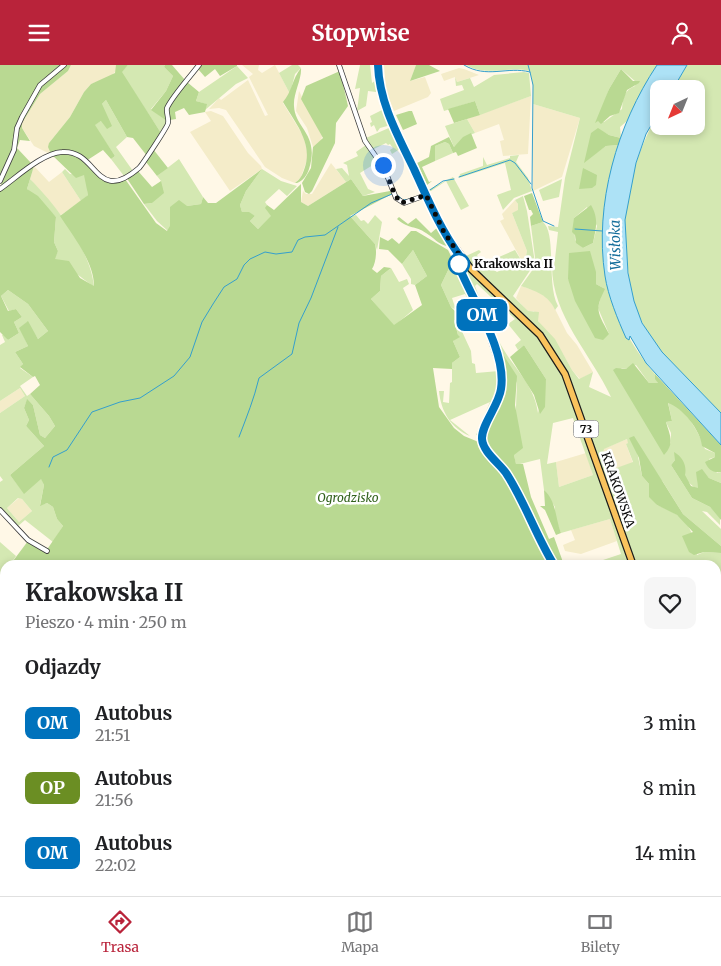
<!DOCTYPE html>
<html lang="pl">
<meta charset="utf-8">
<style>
:root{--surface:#fff;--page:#f6f6f6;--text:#202124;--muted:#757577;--line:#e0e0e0;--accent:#b9233a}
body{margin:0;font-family:Merriweather,serif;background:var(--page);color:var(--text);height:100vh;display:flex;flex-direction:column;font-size:19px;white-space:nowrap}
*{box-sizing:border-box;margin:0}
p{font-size:16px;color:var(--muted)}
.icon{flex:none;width:28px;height:28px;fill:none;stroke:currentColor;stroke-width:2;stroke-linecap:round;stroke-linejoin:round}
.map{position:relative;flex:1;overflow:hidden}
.panel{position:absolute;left:0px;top:495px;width:721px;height:336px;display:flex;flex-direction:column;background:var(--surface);border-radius:15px 15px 0 0;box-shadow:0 2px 8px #0003}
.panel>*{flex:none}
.badge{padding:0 10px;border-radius:8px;font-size:18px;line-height:32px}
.needle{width:32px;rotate:223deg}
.fabs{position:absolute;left:650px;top:15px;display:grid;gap:10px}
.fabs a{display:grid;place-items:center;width:55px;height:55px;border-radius:10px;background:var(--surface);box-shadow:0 2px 8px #0003;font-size:25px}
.you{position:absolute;width:25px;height:25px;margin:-12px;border:4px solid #fff;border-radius:50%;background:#1a73e8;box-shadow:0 0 0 8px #1a73e833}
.map>.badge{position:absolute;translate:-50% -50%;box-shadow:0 0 0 2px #fff}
h2{padding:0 25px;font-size:19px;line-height:45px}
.round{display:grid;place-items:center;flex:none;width:52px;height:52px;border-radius:10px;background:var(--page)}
.head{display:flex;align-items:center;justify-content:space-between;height:85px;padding:0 25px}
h1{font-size:24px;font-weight:700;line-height:38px}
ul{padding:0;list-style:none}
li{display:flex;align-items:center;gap:15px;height:65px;padding:0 25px}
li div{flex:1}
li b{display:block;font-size:19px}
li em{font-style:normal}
li .badge{min-width:55px;font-weight:700;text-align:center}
header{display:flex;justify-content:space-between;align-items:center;height:65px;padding:0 25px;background:var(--accent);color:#fff;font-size:22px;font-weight:700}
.tabs{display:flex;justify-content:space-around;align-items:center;height:70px;border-top:1px solid var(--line);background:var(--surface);font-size:14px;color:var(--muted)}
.tabs a{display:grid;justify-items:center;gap:2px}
.tabs .active{color:var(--accent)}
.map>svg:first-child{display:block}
.farmland{fill:#f4ecc9}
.green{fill:#d4e8b2;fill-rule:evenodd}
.forest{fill:#b9d992}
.water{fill:#ade2f6;stroke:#349fcd}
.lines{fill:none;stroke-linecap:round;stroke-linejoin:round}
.stream{stroke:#349fcd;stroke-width:1}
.minor-casing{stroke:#3d3d3d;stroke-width:5.5}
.primary-casing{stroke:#1b1b1b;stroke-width:8}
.minor{stroke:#fff;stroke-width:4}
.primary{stroke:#f9c35d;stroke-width:5.5}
.line-casing{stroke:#fff;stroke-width:11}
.line{stroke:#0072bc;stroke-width:8}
.walk{stroke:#0a0a0a;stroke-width:5;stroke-dasharray:0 9}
.stop-dot{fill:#fff;stroke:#0072bc;stroke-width:2.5}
.labels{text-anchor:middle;stroke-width:5;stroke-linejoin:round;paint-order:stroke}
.shield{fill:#fff;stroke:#545454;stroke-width:1}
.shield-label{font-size:11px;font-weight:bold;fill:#0a0a0a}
.stop-label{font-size:12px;font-weight:bold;fill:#0a0a0a;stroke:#fff;text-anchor:start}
.street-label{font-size:12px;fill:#0a0a0a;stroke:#fff}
.park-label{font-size:12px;font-style:italic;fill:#31611c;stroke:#fff}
.water-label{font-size:14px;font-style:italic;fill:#156e9b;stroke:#fff}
</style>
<header><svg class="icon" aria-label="menu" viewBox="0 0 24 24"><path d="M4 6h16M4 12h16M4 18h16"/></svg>Stopwise<svg class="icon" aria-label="person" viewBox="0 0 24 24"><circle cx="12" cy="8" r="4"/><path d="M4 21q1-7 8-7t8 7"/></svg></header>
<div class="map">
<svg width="721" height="831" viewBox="0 0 721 831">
<rect width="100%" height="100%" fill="#fff8e7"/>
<path class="farmland" d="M71,0h45l1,5 -7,7 -19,7 -7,8 -14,25 -21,26 1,11 -16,-8 -12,-18v-5l18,-29 28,-23z
M242,0h17l-1,5 4,3 13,-8 15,29 -7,9 21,34 4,20 -7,20 -6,6 -13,-5 -17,-11 -39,-57 -7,-2 -10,1 10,-11 2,2 27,-20 17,36 3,-1 -19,-38 4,-3z
M384,0h32l-6,16 15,-4 6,16 -3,4 -34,14 -8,-20z
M459,3l5,1 15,6 -22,7 -2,-5 -11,4 -3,-7z
M299,26l23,45 -1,6 -8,5 -6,-19 -11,-17z
M531,31l-3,58 -25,2 -3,-15 4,-1 -5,-16 -24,9 -8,-14z
M533,39l47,14 -18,59 -29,14z
M211,46l12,5 25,37 13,13 1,3 -32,22 -40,-59 21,-11 -6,-9z
M331,98l15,19 -38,24 -7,-4 2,-11 3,3h6z
M34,101l15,16 13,-10 19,29 -20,14 -31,-36z
M515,135l3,4v7l-6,2 15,38 -3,14 -24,-44 4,-2 -2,-5z
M521,221l18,6 12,9 16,32 10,12 16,27 -13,7 -8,-9 -9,-16 -25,-33 -4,-10 -6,1 -12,-14z
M20,323l5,8 -25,17v-12z
M627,374l2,4 -3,1 7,19 -25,8 -6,-17 1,-5z
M586,388l7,22 -34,12 -3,-25z
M19,433l3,1 10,12 -13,11 -12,-14z
M610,454l7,22 -36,13 -16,-3 -2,-6 12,-5 -4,-10z
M721,593v102l-5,4v-103z"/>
<path class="green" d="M128,0h37l-1,2 9,9 -7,15 -15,18 16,12 -6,12 -40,-61z
M292,0h6l3,3 -6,6 -5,20 -11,-21z
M360,0h10l2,18 4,-3 2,9 -2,3 -8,-1 -2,15 -9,5 3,-23 -5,1z
M466,0h191l-30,56 -7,6 1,11 -12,-3 -11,-6 -2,2 -4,25 14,-10 13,-1c-28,88 -22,161 36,229l3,9h-9l-13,-18 -10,4 -5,-1 50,76v-11l-5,-11 6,-1 -4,-19c18,6 31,31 37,47l10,4v4l-6,2 8,14 4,-1v11l-12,-5 -7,-8 -5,2 1,16 -2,1 -10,-9 -11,-20 -4,5 21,33 18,9 10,11v7l-13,-13 -5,-1 19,18v17l-38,-32 -20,-32 -26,-30 5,24 7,8 8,21c28,11 36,21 40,50l7,-3 17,1v44l-5,4v-36h-80l-71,-196 -27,-40 -62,-59 -21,-27h2l9,13 13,-6 2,2 -4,3 5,8 6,-2 2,2 -3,2 10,7 8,-4 -6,-11 16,-7 9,15 3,-14 -15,-38 6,-3v-6l-3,-4 8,-4 4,15 8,52 -22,33 15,15 11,1 -1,9 17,18 17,31 7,9 14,-7 -4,15 22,10c-20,-43 -59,-81 -59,-131l2,2 4,-36 -9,-2 -1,-4 10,1 7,-49 15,-60 -47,-14v-18l-3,-15c-22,-5 -43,6 -64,-6zM621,4l15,13 -1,4c-11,4 -12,12 -13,23l-18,13 -6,-1 11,-32zM587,142l10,19 -4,17 -10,5 -8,-8 -1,-22zM596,207v12l7,4 -5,20 11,26 -41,-55zM627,374l1,4 -2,1 7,18 -25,9 -6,-16 2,-6z
M687,0h34v348c-27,-27 -60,-55 -78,-89 -11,-20 -14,-44 -16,-66 0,-12 -3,-26 -2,-38 2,-37 16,-77 34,-108v14h37v-37h-23z
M237,1l11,12 -12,6 -31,26 1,-6 -10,-3 3,-9z
M524,7l5,1 2,23 -51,19 -5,-14 -31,10 -4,-12 24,-9 -2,-5 -6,1 -1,-9 2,5 13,-4 4,9 20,-12z
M106,35l21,37 -11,10 17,24 -9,5 -13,-17 4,-3 -21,-31 7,-4 1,-17z
M384,44l7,16 -11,3 -3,4 -3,-7 -3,2 -1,-4 2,-1 -2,-6z
M467,54l8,14c-10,3 -11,7 -21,14l-9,-21z
M391,62l14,29 -2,1 -3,-8 -8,5 -2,-4 3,-2 -3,-4 -2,1 -2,-2 -14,7 -6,-12z
M445,77l4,2 4,9 -18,8v-15z
M366,80l13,16 14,30 -17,-28 -16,10 8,16 7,3 -12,4 -12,-17 -5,3 -10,-13 6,-1 7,8 -2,-11 -4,-2 15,-7 -2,-4z
M519,90l-3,7 12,16 4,13 -18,7 -11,12 -6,-15 14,-5 -6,-27 -46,15 1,-4 23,-8v-9l4,8 23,-7v-2z
M179,94l24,38 -2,7 -14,2 -19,25 -11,-10 -13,-17 8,-1 9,-22 -4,-5z
M65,104l5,5 14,1 2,2 2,18 -7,6 -19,-29z
M262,104l19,12 16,5 -10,10 -8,-7 -14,13 2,3 -1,3 6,8 -14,13 -8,-8 5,-5 -13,-4 -2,-7 6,-14z
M453,112l16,29 -8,4 -15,-29 -15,10 -3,-1z
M30,114c25,25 61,71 64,108 -13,-10 -25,-19 -40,-28l4,-8 -4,-9 2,-25 -29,-28z
M562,114l-3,18 -16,4 -4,-11z
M356,150l5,6 3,-1 4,4 7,-9 7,7 -5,28 -2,-6 -25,-28z
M543,157c14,12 3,62 15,84l-3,4c-6,-15 -20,-19 -34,-24l15,-21 -5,-39z
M413,185l14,26 -12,9 -4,-1v-5l-9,-15z
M453,195l4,8 -2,1 3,1 15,33 -2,1 -6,-10 -13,4 4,12 -5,-3 -10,-22z
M391,203l8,14 8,-3 2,5 -6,4 10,22 -19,16 -23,-27 9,-8 1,-15z
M463,203h4l50,46 26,29 23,39 13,40 -4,2 -2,-6 -20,5 -6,41 9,-2 3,25 34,-12 -17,-48 5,-2 50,140h-43l33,-11 -11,-35 -49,14 -6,-15v-11l-11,-17 -4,-31 -24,6 -2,-10 3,-72 -15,-30 -3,2 -6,-16h5c12,27 36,43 40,74l8,-34 -22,-34 -6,5 -3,-5 6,-5 -13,-16 7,-5 -38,-35 -2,2 6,16 -3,1 -15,-32z
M8,225l20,14 20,27 -10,8 -11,-17 -7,6 8,18 -13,6 8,12 -3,4 13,9 -13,9 7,10 3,-2 19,22 6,10 -10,12 -5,-3 -7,-30 -6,-5 -3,8 5,12 -3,6 18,20 -34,29 14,18 17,-15 3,7 -4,20 7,-2 6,4 4,12 6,7 -10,16 -28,-22 -8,7 15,14h-2l-30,-33v-26l3,-2 -3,-4v-63l25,-17 -5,-8 -20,13v-56l5,-3 -3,-7 2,-1 4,6 11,-7 -5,-11 8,-5 -6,-8 -7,2 -8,-15zM18,433l4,1 10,12 -13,11 -12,-14z
M454,254l7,3 -2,3 12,26 1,12 3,1 1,9 23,-2 -2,28 -18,37 -3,-1 14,-33 -40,18 20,16c-19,-8 -29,-24 -31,-45h5l-1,11 6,1 1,-20 2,-1v-19l8,-6 -7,-16 5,-6z
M0,477l16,14 -6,9h-5v6l-5,6z"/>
<path class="forest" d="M0,0h63l-26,21 -22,42 -2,22 -13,28z
M67,0h4l-3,6 -28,23 -18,29v5l8,13 -10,-1 -3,8 15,16 -32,23 16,-36 3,-25 22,-40z
M116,0h12l-6,7 39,61 -14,23 -14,-18 -6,-1 -21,-37 -4,4 10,22 -5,3 -6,-8 -6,4 20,31 -4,3 -8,-9 -17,11 -13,-9 -22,2 -3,-7 1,-4 21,-26 14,-25 7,-8 24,-11z
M165,0h7l13,15 -19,28 1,13 -16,-11 15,-19 7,-15 -9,-9z
M201,0h36v1l-17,10 -5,-7 -10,8 -7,-8z
M416,0h13l11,6 -30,10z
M301,3c1,11 -8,26 -7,38 1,23 26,28 15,63 -2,6 -6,12 -12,14h-2c5,-4 7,-7 9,-13 10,-26 -8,-46 -21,-68 9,-10 9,-23 18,-34z
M621,4l12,12h7l-1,2 -12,7 -8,23 -9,3 -9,8 -3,-3 -3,2 14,-34z
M340,6l8,35 -12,17 -1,20 -23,48 -3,3 -4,-2 -3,-9 9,-15 2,-21 10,-9 -22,-39 5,-13z
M187,17l12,10 -3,9 11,3 -2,8 -16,3 -5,-7 -9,4 1,7 -6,1 -2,-11z
M475,36l5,14 -26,8 -6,-14z
M409,46h3l5,13 -14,6 -7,-15z
M598,63l11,7 12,3 -2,7 -13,1 -22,17 7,-30z
M471,68l6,15 -19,8 -2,-4 -3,1 -4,-9 -4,-2 -10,4v15l-13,6 7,15 3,-1 -5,4 -10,-22 12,-6 2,-11 18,-9 5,10 9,-10z
M153,84l15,19 -11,8 -11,-14z
M60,88l16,2 32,28h10l7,-4 31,44 11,8 3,-5v-19l9,-7 8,6 14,-2 2,-7 5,6h8l46,-34 -16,22 -6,14 2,7h7l6,4 -5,5 8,8 13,-13 -6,-8 2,-3 7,5 27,-26v18l7,4 43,-27 12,17 27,-5 2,3 -42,22 25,28c2,7 1,19 -3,25l5,4 7,-6 7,1 -10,8 -1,15 -9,8 23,26 28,-20 -7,-20 12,-9 -14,-26 -11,14 -14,-14 -9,-1 1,-12 8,4 4,-3 7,6 12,-13h5l32,19 5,10 -12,25 10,22 7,7 6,-2 3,5 -6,5 -7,-2 4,15 2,2 -7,4 7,16 -8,6v6l-19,-1 6,39 15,21 10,8 17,7 22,29 48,93h-541l18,-24 18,10 17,-25 -6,-7 -4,-12 -6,-4 -7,3 4,-21 -3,-6 -17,15 -14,-19 34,-29 -18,-20 3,-6 -5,-12 3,-9 6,6 7,30 5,3 10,-12 -6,-10 -19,-22 10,-9 -5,-9 -2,1 -13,-10 3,-3 -8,-12 13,-6 -9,-18 9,-7 10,18 10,-8 -20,-27 -20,-14 -7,6 7,15 8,-2 6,8 -8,5 5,11 -11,7 -8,-8v-142l34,-24 -7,23 11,7 18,21 -2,25 4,9 -3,8 14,2 11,17 14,8c0,-24 -21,-50 -34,-70l28,-21 -4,-20 -8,3 -24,-23z
M583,103l14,7 -1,10 -4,3 -13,1z
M138,106l14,16 9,-6 3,12 -12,10 -8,1 -18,-27z
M532,128l11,29 -12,4 -1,-9 3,-3 -2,-4h-2l-5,-14z
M591,140c8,14 5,23 2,38l-10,5 -7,-5 -1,-8 -3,-3 2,-14z
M399,152l9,7 8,-6 15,15 7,-6 9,19c-8,-1 -14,-9 -21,-13 -11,-8 -16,-3 -29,-14z
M590,186l6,21v12l9,5c-11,22 -7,23 4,45l-6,6 -8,-2 -20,-37 -7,-22 1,-26z
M524,280l22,34 -1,28 -5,7 -6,-19 -24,-38z
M502,288l15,23 -2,29 8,43 -9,7 2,9h7l8,33 18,42 5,-2 10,28h-8l-45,-87 -26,-34v-10l15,-30 4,-17 -5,-32z
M633,298l16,20h9l-3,-4v-5l66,71v27c-9,1 -13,-3 -16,-10l10,-5v-4l-13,-7c-1,-15 -20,-39 -34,-43l4,18 -6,1c4,14 9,21 -2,33l-51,-85 3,-2 10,1z
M634,371l49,78 38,32v7l-17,-1 -10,3 -5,-3 -7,-16 11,-4 -16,-17 -20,-10 -8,-8v-13l-7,-8 -3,-18 -10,-20z
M674,387c9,5 13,14 11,23l6,11 7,2 -2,-16 6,-3 7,9 12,5v37l-11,-13 -18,-9 -21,-33 4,-5z
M544,425c13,12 11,28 17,43l-5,2 -11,-25 -5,-4h5z
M5,506v320h629l1,5h-635v-319z"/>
<path class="water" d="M657,0h30l-14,24h-14v23l-13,22 -10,29 -11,57 3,53 6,28 8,22 20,29 59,61v32l-75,-82 -16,-27 -1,4 -3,-2c-8,-18 -18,-42 -21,-62 -11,-72 12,-151 52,-211z"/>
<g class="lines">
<path class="stream" d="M464,0c23,14 43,1 66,7l3,13 -1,103 11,33 11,5
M528,0l2,7
M459,112l51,-17 5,3 16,21
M430,125l13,-9 11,-2
M396,129l7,6 7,-1
M575,164l27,2
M239,372c8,-21 15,-38 20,-59l33,-24 7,-31 12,-25 27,-71
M49,402l4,-10 14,-7 25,-38 28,-10 20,-4 34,-22 16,-19 12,-35 11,-18 11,-17 13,-8 7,-14 6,-6 15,-7 11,2 16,-2 6,-12 7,-3 20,-2 46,-32 21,-9
M716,548l5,7
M0,761l5,-5
M0,801l5,-1"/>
<g class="minor-casing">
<path id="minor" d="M339,0l26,76 19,27 12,30 8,5 22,-8
M0,116l14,-31 3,-22 5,-11 18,-32 24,-20
M0,124c16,-11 42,-36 62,-37 36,-3 33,54 77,16 3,-3 29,-42 29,-45 1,-5 -2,-10 -1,-15 4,-10 25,-34 32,-43
M463,194l-4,4v4l26,57 17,50 -2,25 -17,33 1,12 23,31 47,90
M0,445l28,30 19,11
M716,808l5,-1
M638,826v5"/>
</g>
<g class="primary-casing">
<path id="primary" d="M378,0l3,25 10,30 53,112 27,37 69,66 25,39 68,191
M716,729l5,8"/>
</g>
<use href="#minor" class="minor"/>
<use href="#primary" class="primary"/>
</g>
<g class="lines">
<g class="line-casing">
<path id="line" d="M378,0c1,37 20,71 36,104 14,31 27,62 48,90l-3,4v4c14,34 48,85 42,122 -2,16 -20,36 -19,50 1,13 17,24 24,34 18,27 30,63 48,92"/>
</g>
<use href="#line" class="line"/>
<path class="walk" d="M383,100l12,30 6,8 25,-8 18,37 18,27 -3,5"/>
</g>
<circle class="stop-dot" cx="459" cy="199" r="10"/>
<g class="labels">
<rect class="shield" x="573.5" y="355.5" width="25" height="17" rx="4"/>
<g class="shield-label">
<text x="586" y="368">73</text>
</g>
<g class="stop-label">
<text x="474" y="203">Krakowska II</text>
</g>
<g class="street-label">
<text transform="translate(618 425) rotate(71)" y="4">KRAKOWSKA</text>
</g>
<g class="park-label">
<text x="348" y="437">Ogrodzisko</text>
</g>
<g class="water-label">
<text transform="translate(615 180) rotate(-91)" y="5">Wisłoka</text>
</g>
</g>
</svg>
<div class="fabs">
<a><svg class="needle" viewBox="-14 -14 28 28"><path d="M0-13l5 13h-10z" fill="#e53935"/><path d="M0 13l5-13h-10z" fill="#757577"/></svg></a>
</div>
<div class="you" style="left:383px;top:100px"></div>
<b class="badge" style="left:482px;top:250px;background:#0072bc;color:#fff">OM</b>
<section class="panel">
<div class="head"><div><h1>Krakowska II</h1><p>Pieszo · 4 min · 250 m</p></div><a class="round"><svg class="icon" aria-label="heart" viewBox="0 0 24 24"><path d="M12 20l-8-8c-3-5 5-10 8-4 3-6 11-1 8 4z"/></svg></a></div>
<h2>Odjazdy</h2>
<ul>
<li><span class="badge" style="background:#0072bc;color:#fff">OM</span><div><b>Autobus</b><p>21:51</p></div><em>3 min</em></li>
<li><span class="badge" style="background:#6b8e23;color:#fff">OP</span><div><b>Autobus</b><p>21:56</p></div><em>8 min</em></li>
<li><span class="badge" style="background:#0072bc;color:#fff">OM</span><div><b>Autobus</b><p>22:02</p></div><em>14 min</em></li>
</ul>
</section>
</div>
<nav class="tabs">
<a class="active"><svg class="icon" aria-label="directions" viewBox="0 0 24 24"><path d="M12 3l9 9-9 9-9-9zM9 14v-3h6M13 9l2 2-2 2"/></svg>Trasa</a>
<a><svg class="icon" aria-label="map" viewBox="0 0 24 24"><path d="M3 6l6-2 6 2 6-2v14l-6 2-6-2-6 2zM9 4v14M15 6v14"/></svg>Mapa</a>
<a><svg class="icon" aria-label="tickets" viewBox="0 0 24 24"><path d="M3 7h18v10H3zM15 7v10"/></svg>Bilety</a>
</nav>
